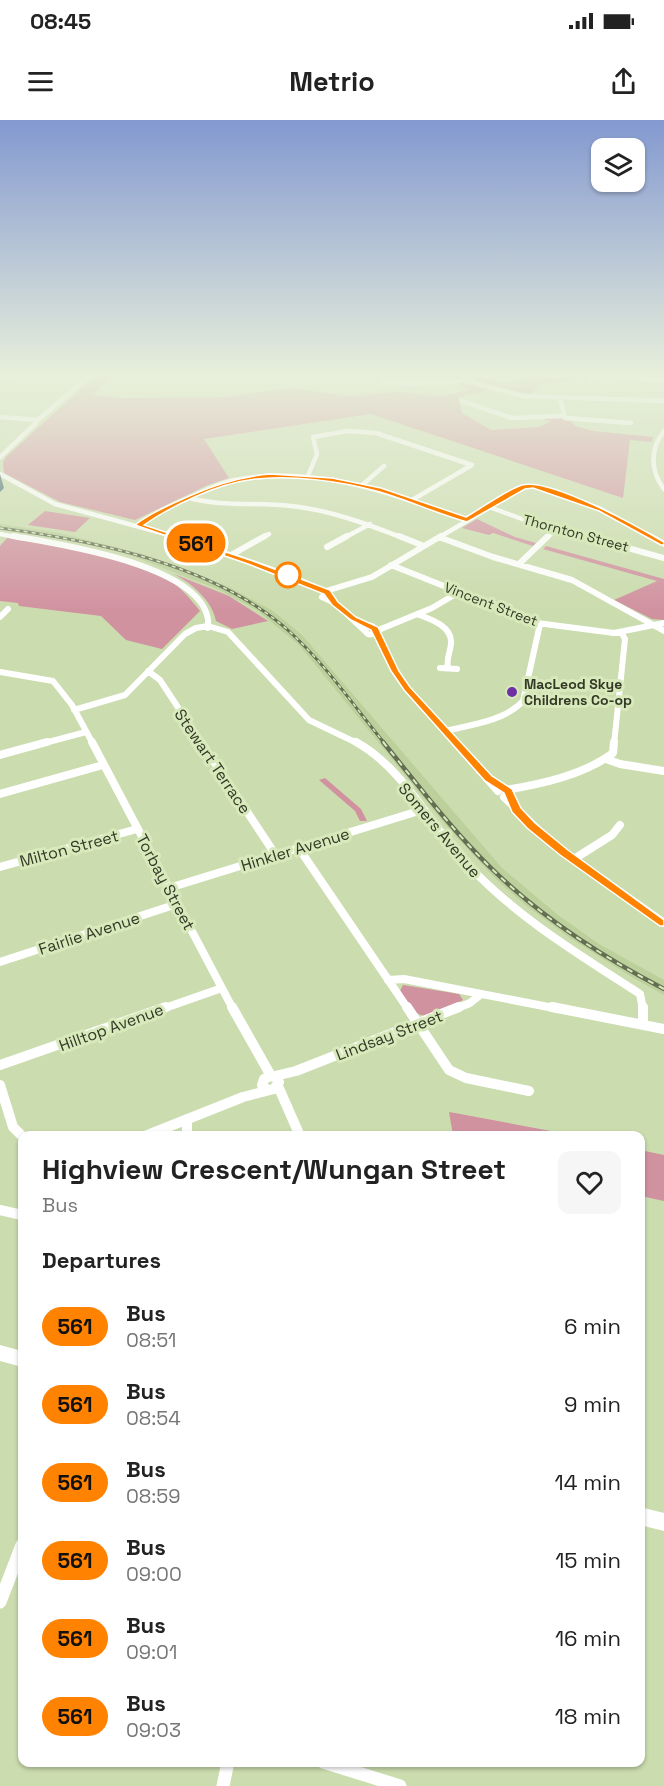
<!DOCTYPE html>
<style>
:root{--surface:#fff;--page:#f6f6f6;--text:#222;--muted:#767676}
body{margin:0;font-family:"Space Grotesk",sans-serif;background:var(--page);color:var(--text);height:100vh;display:flex;flex-direction:column;font-size:22px;white-space:nowrap}
*{box-sizing:border-box;margin:0}
p{font-size:20px;color:var(--muted)}
.icon{flex:none;width:33px;height:33px;fill:none;stroke:currentColor;stroke-width:2;stroke-linecap:round;stroke-linejoin:round}
.map{position:relative;flex:1;overflow:hidden}
.drawer{position:absolute;left:18px;top:1011px;width:627px;height:636px;display:flex;flex-direction:column;background:var(--surface);border-radius:12px;box-shadow:0 2px 4px #0004}
.drawer>*{flex:none}
.badge{padding:0 12px;border-radius:20px;font-size:21px;line-height:39px}
.tools{position:absolute;left:591px;top:18px;display:grid;gap:12px}
.tools a{display:grid;place-items:center;width:54px;height:54px;border-radius:12px;background:var(--surface);box-shadow:0 2px 4px #0004;font-size:30px}
.map>.badge{position:absolute;translate:-50% -50%;box-shadow:0 0 0 3px #fff}
h2{padding:0 24px;font-size:22px;line-height:54px}
.round{display:grid;place-items:center;flex:none;width:63px;height:63px;border-radius:12px;background:var(--page)}
.head{display:flex;align-items:center;justify-content:space-between;height:102px;padding:0 24px}
h1{font-size:28px;font-weight:800;line-height:45px}
ul{padding:0;list-style:none}
li{display:flex;align-items:center;gap:18px;height:78px;padding:0 24px}
li div{flex:1}
li b{display:block;font-size:22px}
li em{font-style:normal}
li .badge{min-width:66px;font-weight:700;text-align:center}
.status{display:flex;justify-content:space-between;align-items:center;height:42px;padding:0 30px;background:var(--surface);direction:ltr}
.status svg{height:16px;fill:currentColor}
header{display:flex;justify-content:space-between;align-items:center;height:78px;padding:0 24px;background:var(--surface);font-size:27px;font-weight:800}
.map>svg:first-child{display:block}
.built{fill:#bcd09c}
.green{fill:#d192a0}
.lines{fill:none;stroke-linecap:round;stroke-linejoin:round}
.minor-far4{stroke:#fff;stroke-width:4.5}
.minor-far3{stroke:#fff;stroke-width:6}
.minor-far2{stroke:#fff;stroke-width:8}
.minor-far1{stroke:#fff;stroke-width:10}
.minor{stroke:#fff;stroke-width:13}
.highway{fill:#fff;fill-rule:evenodd}
.rail-far1-casing{stroke:#646e52;stroke-width:3}
.rail-casing{stroke:#646e52;stroke-width:4.5}
.rail-far1{stroke:#d8e9bb;stroke-width:1.5;stroke-dasharray:4;stroke-linecap:butt}
.rail{stroke:#d8e9bb;stroke-width:2;stroke-dasharray:6;stroke-linecap:butt}
.shaded-wall{fill:#3e646c}
.line{fill:#ff8200;stroke:#fff;stroke-width:1.5}
.stop-dot{fill:#fff;stroke:#ff8200;stroke-width:3}
.poi-dot{fill:#6f30a6;stroke:#d8e9bb;stroke-width:2}
.labels{text-anchor:middle;stroke-width:6;stroke-linejoin:round;paint-order:stroke}
.far-street-label{font-size:14px;fill:#323926;stroke:#d8e9bb}
.far-poi-label{font-size:14px;font-weight:bold;fill:#323926;stroke:#d8e9bb;text-anchor:start}
.street-label{font-size:16px;fill:#323926;stroke:#d8e9bb}
</style>
<div class="status"><b>08:45</b><svg viewBox="0 0 49 12"><path d="M0 12V9h3v3zM5 12V6h3v6zM10 12V3h3v9zM15 12V0h3v12zM26 1h20v11H26zM47 4h2v5h-2z"/></svg></div>
<header><svg class="icon" aria-label="menu" viewBox="0 0 24 24"><path d="M4 6h16M4 12h16M4 18h16"/></svg>Metrio<svg class="icon" aria-label="share" viewBox="0 0 24 24"><path d="M12 15V3M7 8l5-5 5 5M5 13v7h14v-7"/></svg></header>
<div class="map">
<svg width="664" height="1666" viewBox="0 0 664 1666">
<rect width="100%" height="100%" fill="#cbdcae"/>
<path class="built" d="M0,404l60,9 83,21 86,33 44,24 29,24 200,233 56,47 41,29 65,36v15l-34,-19 -60,-38 -47,-35 -27,-24 -47,-50 -149,-183 -43,-36 -40,-21 -90,-35 -74,-18 -53,-7z"/>
<path class="green" d="M94,257h18l-19,18 30,3 101,-1 66,-9 57,8 51,-4 44,4 26,-6 -10,-7h11l21,7 -32,7 4,16 29,17 48,-3 12,-6 -13,-3h23l10,3 4,5 18,5 60,6 -1,5 -22,-2 -7,58 -252,-84 -167,25 25,39 -21,7 -73,35 -75,-18 -56,-29 -1,-11 3,-5z
M478,257h11l12,6 28,-6h63l-48,7 -6,3 -8,9 -51,-14 -4,-3z
M45,391l45,7 -15,14 -47,-7z
M477,399l38,18 21,6 -3,3 -40,-13 -4,2 -27,-7z
M7,418c45,6 124,20 163,43 12,7 21,19 30,30l-38,38 -36,-9 -25,-24 -82,-10 -1,-3 -18,-2v-55z
M546,426l118,33v41l-12,-1 -38,-19 43,-19 -114,-32z
M174,454l55,22 39,25 -36,8 -16,-8c-4,-21 -24,-37 -42,-47z
M325,658l36,31 6,12h-7l-5,-10 -36,-31z
M403,865l56,9 4,6 -36,16c-14,0 -20,-15 -27,-25z
M449,992l6,1 117,22h-119z
M640,1030l24,5v46l-23,-5z"/>
<g class="lines">
<path class="minor-far4" d="M622,257l42,4
M0,259l14,-2
M589,260l5,-3
M385,261l26,3 -30,-2z
M466,261l58,15 140,5
M411,264l50,-3
M560,278l5,20 66,5
M462,281l50,17 50,-2
M0,297l37,3
M38,300l50,-43
M664,311c-14,18 -14,40 0,58
M0,337l36,-34
M0,354l55,30 125,34
M307,358l10,-24 -4,-17 35,-6 28,2 96,32 -60,35
M361,366l23,-20
M189,378c34,9 68,4 102,8 39,4 76,18 112,32
M489,387l33,12 68,19
M139,405c15,-11 32,-18 48,-26 16,-7 31,-16 47,-19 80,-16 159,14 233,40
M0,414l21,4
M262,418l7,-4
M344,418l26,-14
M438,418l88,-52 10,1 65,22 52,29
M547,418l10,-10"/>
<path class="minor-far3" d="M13,416c44,8 202,30 195,92
M175,416l115,40 34,15
M399,416l25,10
M585,416l79,22
M650,416l14,8
M439,417l54,20 79,23 92,51
M327,427l20,-11
M231,435l34,-19
M519,444l29,-28
M391,445l146,58 77,10 50,-10
M326,471l46,-14 69,-41
M322,477l13,6 29,27
M417,494c13,5 36,12 34,30 -1,9 -5,15 -3,24
M0,497l8,-8
M365.5 510a4.5 4.5 0 1 1 9 0a4.5 4.5 0 1 1-9 0Z
M375,511l20,40 12,17 49,56
M376,511l56,-23 27,-16
M440,548l17,1
M148,551l12,9 42,64
M0,552l53,9 19,24 21,39
M74,590l51,-15 60,-61 11,-6 12,-2 20,6 81,88 50,24
M445,611c25,-6 60,-10 78,-30l17,-77
M41,624l45,-12
M614,624l11,-105 -4,-7"/>
<path class="minor-far2" d="M92,622l141,267
M201,622l74,112
M356,622c49,27 75,85 113,124 49,52 111,89 171,128l3,15
M455,622l43,49
M0,635l47,-13
M606,639l14,5 44,7
M506,670c35,-6 78,-15 107,-37l1,-11
M0,674l103,-29
M504,677l50,48 110,78
M298,727l110,162
M574,739l38,-24 8,-10
M0,747l137,-38
M169,768l253,-78
M0,842l177,-58
M388,860l16,-1 155,30
M162,889l60,-21
M455,889l15,-6 10,-8"/>
<path class="minor-far1" d="M232,887l39,69
M407,887l42,63 17,8 63,13
M552,887l112,22
M643,887v17
M0,945l166,-58
M275,956l21,-5 163,-64
M0,965l13,42 9,9
M278,966l22,50
M187,999v17
M145,1016l98,-39 31,-8 5,-7 -3,-5 -6,-1 -6,3 -2,6 6,5
M0,1090l22,5"/>
<path class="minor" d="M0,1482l22,-57
M323,1642l77,24
M223,1666l5,-24"/>
<path class="highway" d="M0,1225l22,6v16l-22,-6z
M640,1387l24,6v18l-24,-6z"/>
<g class="rail-far1-casing">
<path id="rail-far1" d="M0,408c96,13 216,37 290,104 36,33 64,74 95,112"/>
</g>
<g class="rail-casing">
<path id="rail" d="M383,622c35,43 69,88 108,126 51,50 110,88 173,121"/>
</g>
<use href="#rail-far1" class="rail-far1"/>
<use href="#rail" class="rail"/>
</g>
<path class="shaded-wall" d="M0,354l4,14 -4,4z"/>
<linearGradient id="sky" x2="0" y2="1"><stop stop-color="#8399d0"/><stop offset="0.52" stop-color="#e8efdb"/><stop offset="1" stop-color="#e8efdb" stop-opacity="0"/></linearGradient>
<rect width="664" height="490" fill="url(#sky)"/>
<path class="line" d="M270,354l62,4 49,10 85,29c16,-9 40,-27 56,-32 28,-8 118,43 142,57v3h-3l-62,-34 -66,-23 -8,1 -58,33c-29,-8 -57,-21 -87,-30 -38,-11 -92,-18 -131,-12 -32,4 -78,26 -105,45l109,36 77,29 8,12 18,15 22,10 21,44 11,16 82,89 20,13 9,19 14,15 33,27 96,70v6h-4l-100,-71 -33,-27 -15,-16 -8,-19 -19,-12 -81,-91 -13,-19 -20,-41 -20,-10 -19,-15 -8,-11 -76,-30 -113,-39c12,-10 26,-16 41,-23 31,-14 59,-25 94,-28z"/>
<circle class="stop-dot" cx="288" cy="455" r="12"/>
<circle class="poi-dot" cx="512" cy="572" r="6"/>
<g class="labels">
<g class="far-street-label">
<text transform="translate(576 413) rotate(15)" y="5">Thornton Street</text>
<text transform="translate(491 484) rotate(21)" y="5">Vincent Street</text>
</g>
<g class="far-poi-label">
<text x="524" y="569">MacLeod Skye<tspan x="524" dy="16">Childrens Co-op</tspan></text>
</g>
<g class="street-label">
<text transform="translate(213 641) rotate(56)" y="6">Stewart Terrace</text>
<text transform="translate(440 710) rotate(50)" y="6">Somers Avenue</text>
<text transform="translate(69 728) rotate(-15)" y="6">Milton Street</text>
<text transform="translate(295 729) rotate(-17)" y="6">Hinkler Avenue</text>
<text transform="translate(166 762) rotate(62)" y="6">Torbay Street</text>
<text transform="translate(89 813) rotate(-18)" y="6">Fairlie Avenue</text>
<text transform="translate(111 907) rotate(-20)" y="6">Hilltop Avenue</text>
<text transform="translate(389 915) rotate(-21)" y="6">Lindsay Street</text>
</g>
</g>
</svg>
<div class="tools">
<a><svg class="icon" aria-label="layers" viewBox="0 0 24 24"><path d="M12 4l9 5-9 5-9-5zM3 14l9 5 9-5"/></svg></a>
</div>
<b class="badge" style="left:196px;top:423px;background:#ff8200;color:#111">561</b>
<section class="drawer">
<div class="head"><div><h1>Highview Crescent/Wungan Street</h1><p>Bus</p></div><a class="round"><svg class="icon" aria-label="heart" viewBox="0 0 24 24"><path d="M12 20l-8-8c-3-5 5-10 8-4 3-6 11-1 8 4z"/></svg></a></div>
<h2>Departures</h2>
<ul>
<li><span class="badge" style="background:#ff8200;color:#111">561</span><div><b>Bus</b><p>08:51</p></div><em>6 min</em></li>
<li><span class="badge" style="background:#ff8200;color:#111">561</span><div><b>Bus</b><p>08:54</p></div><em>9 min</em></li>
<li><span class="badge" style="background:#ff8200;color:#111">561</span><div><b>Bus</b><p>08:59</p></div><em>14 min</em></li>
<li><span class="badge" style="background:#ff8200;color:#111">561</span><div><b>Bus</b><p>09:00</p></div><em>15 min</em></li>
<li><span class="badge" style="background:#ff8200;color:#111">561</span><div><b>Bus</b><p>09:01</p></div><em>16 min</em></li>
<li><span class="badge" style="background:#ff8200;color:#111">561</span><div><b>Bus</b><p>09:03</p></div><em>18 min</em></li>
</ul>
</section>
</div>
